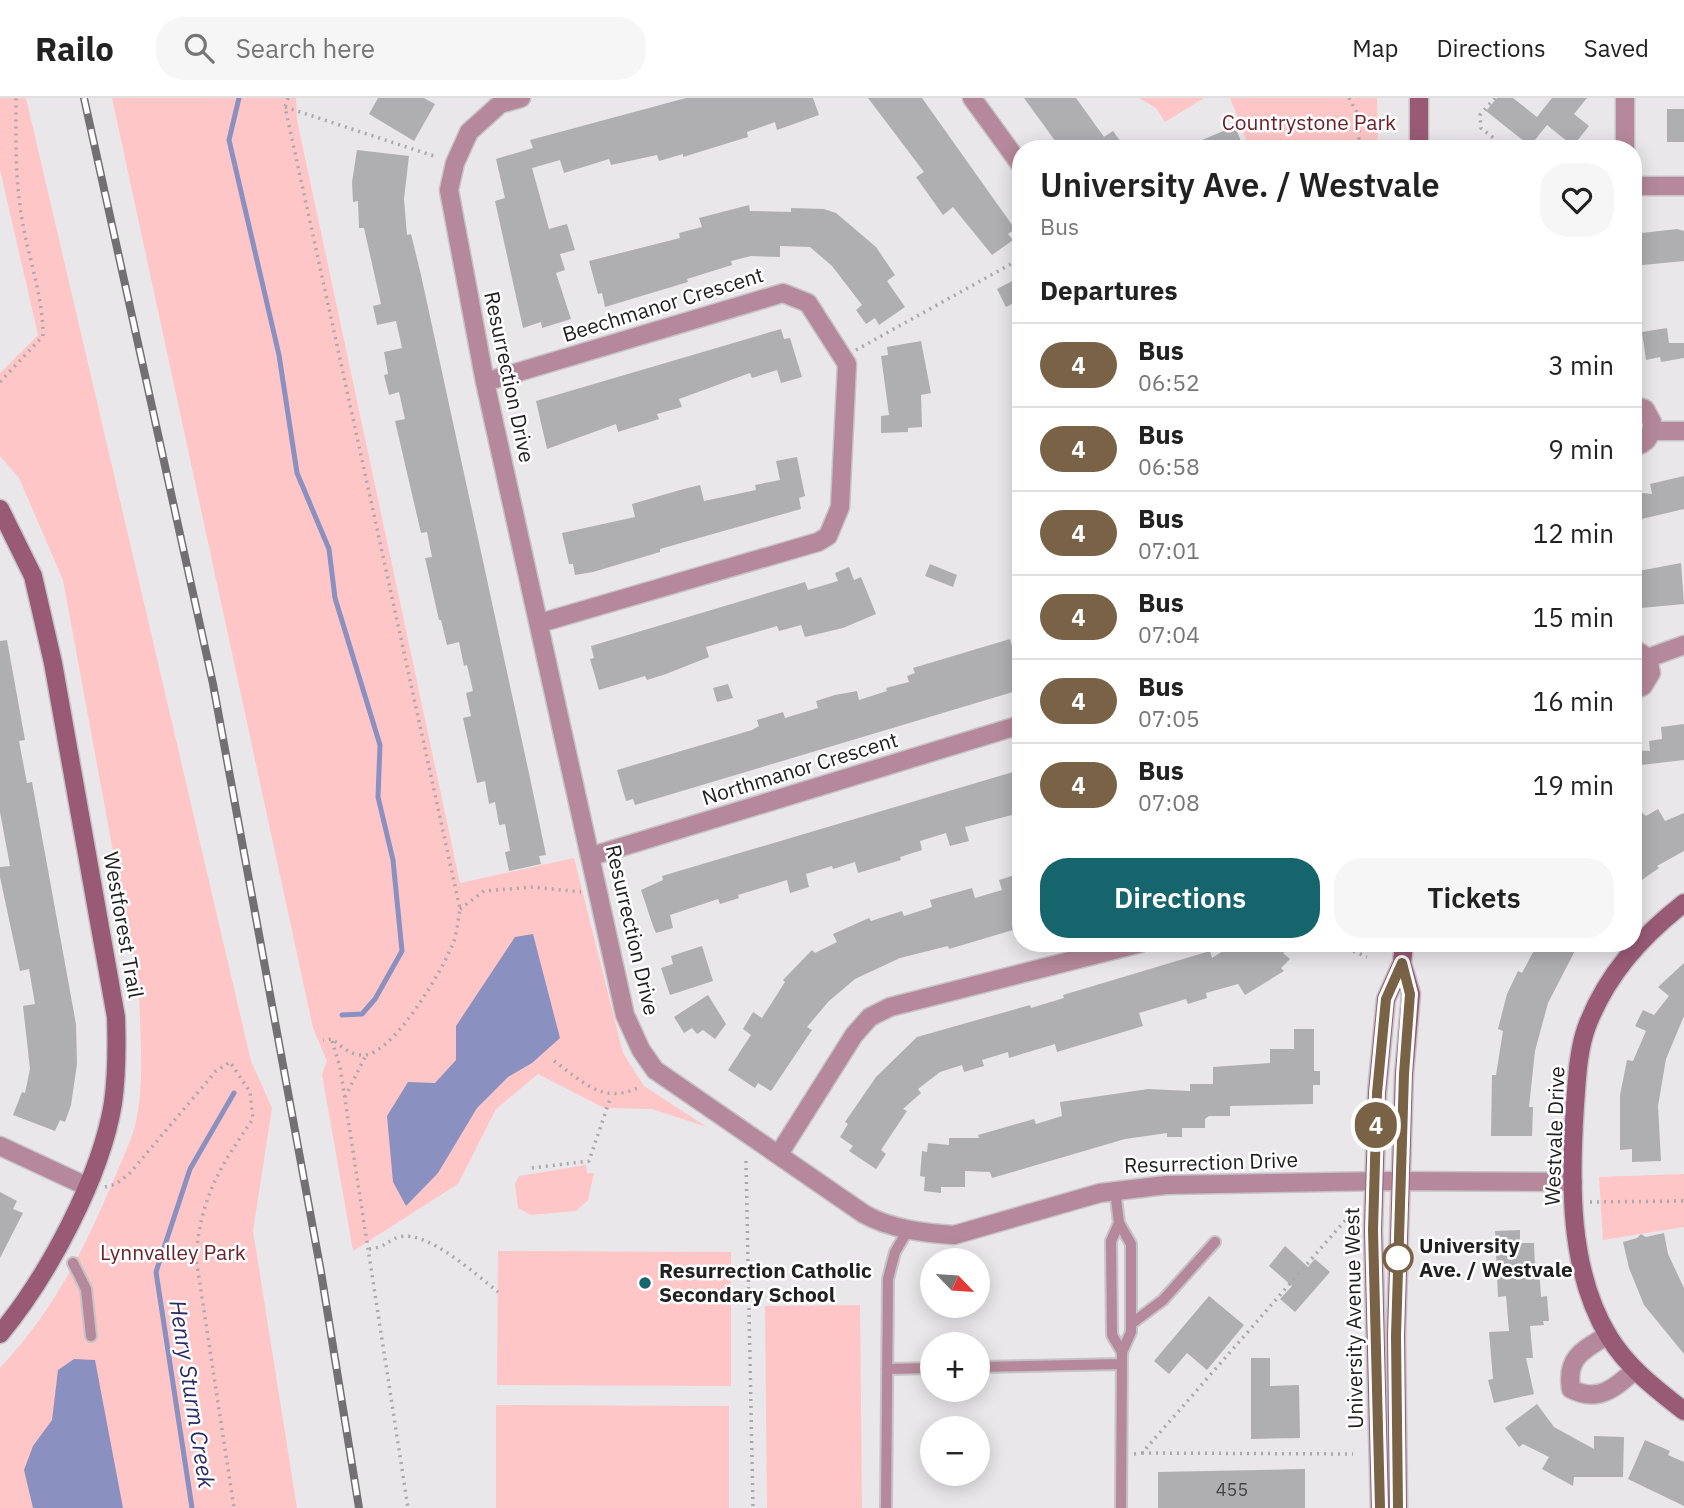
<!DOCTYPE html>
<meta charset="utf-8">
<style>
:root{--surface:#fff;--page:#f6f6f6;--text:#222;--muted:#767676;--line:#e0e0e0;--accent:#17656c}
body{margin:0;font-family:"IBM Plex Sans",sans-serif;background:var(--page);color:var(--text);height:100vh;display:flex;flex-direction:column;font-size:26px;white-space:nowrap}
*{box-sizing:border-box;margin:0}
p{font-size:23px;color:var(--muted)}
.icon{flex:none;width:38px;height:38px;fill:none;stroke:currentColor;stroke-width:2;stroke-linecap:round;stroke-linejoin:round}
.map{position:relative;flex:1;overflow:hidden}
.panel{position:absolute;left:1012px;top:42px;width:630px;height:812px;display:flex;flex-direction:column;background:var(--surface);border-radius:28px;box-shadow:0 4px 18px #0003}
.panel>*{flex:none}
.badge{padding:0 14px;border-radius:23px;font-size:24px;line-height:46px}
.needle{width:46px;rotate:115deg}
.fabs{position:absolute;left:920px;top:1150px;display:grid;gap:14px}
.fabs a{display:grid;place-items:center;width:70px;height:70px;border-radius:50%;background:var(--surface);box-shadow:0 4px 18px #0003;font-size:35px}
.map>.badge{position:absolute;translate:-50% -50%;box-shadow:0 0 0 4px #fff}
h2{padding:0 28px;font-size:26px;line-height:63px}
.round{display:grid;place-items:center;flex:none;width:74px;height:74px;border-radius:28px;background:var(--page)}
.headline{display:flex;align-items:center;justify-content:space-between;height:119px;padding:0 28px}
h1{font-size:33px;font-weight:600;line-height:52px}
.button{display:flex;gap:14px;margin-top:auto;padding:14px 28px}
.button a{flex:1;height:80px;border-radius:28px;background:var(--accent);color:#fff;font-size:28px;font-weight:600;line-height:80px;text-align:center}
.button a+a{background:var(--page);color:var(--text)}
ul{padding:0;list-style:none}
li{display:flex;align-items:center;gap:21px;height:84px;padding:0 28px;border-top:2px solid var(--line)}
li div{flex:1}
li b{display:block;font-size:26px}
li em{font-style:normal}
li .badge{min-width:77px;font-weight:700;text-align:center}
header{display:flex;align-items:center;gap:42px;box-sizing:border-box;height:98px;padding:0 35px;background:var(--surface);border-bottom:2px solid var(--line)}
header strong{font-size:33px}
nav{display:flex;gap:38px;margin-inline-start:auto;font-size:24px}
.search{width:490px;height:63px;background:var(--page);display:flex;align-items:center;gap:18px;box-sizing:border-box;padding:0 24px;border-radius:28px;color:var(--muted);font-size:26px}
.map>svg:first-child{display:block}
.green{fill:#ffc6c7}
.water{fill:#8a90c0}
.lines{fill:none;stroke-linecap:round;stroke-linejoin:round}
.stream{stroke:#8a90c0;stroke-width:5}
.building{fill:#afaeb1}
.lane-casing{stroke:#c6c3c6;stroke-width:14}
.street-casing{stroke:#c6c3c6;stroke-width:21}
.secondary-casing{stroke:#c6c3c6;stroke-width:21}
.path{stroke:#aaa8aa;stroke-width:3.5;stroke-dasharray:2 5;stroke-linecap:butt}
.lane{stroke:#b5899b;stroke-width:10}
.street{stroke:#b5899b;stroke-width:18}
.secondary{stroke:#995a76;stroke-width:18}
.rail-casing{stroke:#727072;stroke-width:8}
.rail{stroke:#fff;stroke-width:5;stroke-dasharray:16;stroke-linecap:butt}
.line-casing{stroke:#fff;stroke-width:16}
.line{stroke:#796246;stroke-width:10}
.stop-dot{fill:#fff;stroke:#796246;stroke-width:3.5}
.poi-dot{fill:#17656c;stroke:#fff;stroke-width:2.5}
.labels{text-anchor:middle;stroke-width:5;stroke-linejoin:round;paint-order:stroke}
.number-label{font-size:18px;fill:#454446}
.park-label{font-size:21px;fill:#6b232b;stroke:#fff}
.street-label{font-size:21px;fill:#222122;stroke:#fff}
.stop-label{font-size:21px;font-weight:bold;fill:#222122;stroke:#fff;text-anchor:start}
.poi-label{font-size:21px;font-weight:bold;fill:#222122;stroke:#fff;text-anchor:start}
.water-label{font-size:23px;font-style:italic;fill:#2a2b66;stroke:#fff}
</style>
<header>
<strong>Railo</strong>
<div class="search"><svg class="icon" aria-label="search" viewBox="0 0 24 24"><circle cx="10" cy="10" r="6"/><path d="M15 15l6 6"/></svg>Search here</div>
<nav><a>Map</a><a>Directions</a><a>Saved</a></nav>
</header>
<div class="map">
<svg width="1684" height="1410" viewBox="0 0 1684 1410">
<rect width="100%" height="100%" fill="#eae7ea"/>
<path class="green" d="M0,0h26l225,963 21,47 -19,123 44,277h-297v-140c52,-56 81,-112 111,-182 8,-19 18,-40 24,-60 10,-40 5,-93 4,-134l-76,-412 -44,-102 -19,-22v-83l38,-38 -38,-165z
M112,0h184l1,22 163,763 114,-25 49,195 21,33 63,41 -55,-18 -48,-1 -66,-34 -42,35 -38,75 -105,67 -31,-177 5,-13 -14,-33z
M1139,0h65l-39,24 -9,-14z
M1230,0h147l1,51h-128z
M586,1067l1,8h7l-6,27 -12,11 -45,4 -13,-7 -3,-24 4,-8z
M1684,1076v53l-81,13 -4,-63z
M498,1153l233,1v134l-234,-1z
M860,1207l2,203h-95l-2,-202z
M496,1307l233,1v102h-233z"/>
<path class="water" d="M533,836l27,104 -28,25 -24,14 -31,31 -39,65 -32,33 -13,-24 -6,-66 21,-34 27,1 21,-23v-34l59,-89z
M74,1261l21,1 28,148h-90l-9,-38 9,-24 19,-26 6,-50z"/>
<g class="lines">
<path class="stream" d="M239,0l-10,42 50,215 18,118 32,76 6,49 45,147 -2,52 15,63 9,91 -27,48 -13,15 -20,1
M192,1410l-36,-236 34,-103 44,-76"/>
</g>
<path class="building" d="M378,0h46l11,6 -21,37 -45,-27z
M686,0h127l6,17 -42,15 -2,-8 -28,10 1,5 -65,20v-3l-24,7 -2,-6 -46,10 -2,-6 -45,14 -4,-13 -28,8 17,61 18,-5 8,26 -15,4 5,16 -9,3 15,46 -29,9 -1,-6 -18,6 -28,-127 10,-3 -9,-39 37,-11 -3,-8z
M868,0h54l93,131 -7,5 5,6 -21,15 -39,-48 -10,8 -27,-38 8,-5z
M1024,0h52l28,39 9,-6 13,18h-65z
M1497,0h16l24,19 15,-19h35l-13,16 15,12 -16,20 -26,-21 -17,21 -44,-35z
M1667,11h17v33h-17z
M1235,28l9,23h-63z
M357,52l52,6 -5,43 3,36 4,-1 10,41 109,503 16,77 -7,1 2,8 -32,7 -4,-19 5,-1 -5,-27 -6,1 -4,-23 -6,2 -4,-23 -8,2 -14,-65 8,-2 -5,-23 7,-2 -6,-26 -3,1 -5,-24 -12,3 -6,-25h-2l-14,-62 7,-1 -5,-25 -6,1 -26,-112 10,-2 -6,-27 -10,3 -5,-20 4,-1 -4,-22 18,-4 -6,-27 -19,4 -4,-19 8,-2 -17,-76h-5l-1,-27 -5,1 -1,-20z
M749,107l1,6 41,1v-4l33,1 12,4 40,34 19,28 -8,6 18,26 -26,18 -4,-7 -9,6 -10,-14 6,-5 -30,-39 -22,-19 -30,-1v11l-29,-1 -20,5 1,4 -45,14 1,3 -83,25 -3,-14 -4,1 -9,-33 91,-23 -1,-5 23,-6 -3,-9z
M1677,131l7,2v30l-51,5v-32z
M1020,179v23l-14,7 -9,-18z
M1667,230l2,15h15v15l-23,4 -1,-5 -14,3 -4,-28z
M781,231l3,10 6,-1 12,39 -21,6 -4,-13 -25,8 -2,-5 -71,26 3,8 -25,7 2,5 -41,13 -2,-8 -69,25 -11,-48z
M921,243l10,52 -10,2 1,32 -14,1v4l-27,1v-17l8,-1 -8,-59 7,-1 -1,-8z
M797,359l8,39 -6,2 2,11 -141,40v3l-67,20 -18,3 -2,-11h-4l-7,-31 73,-16 -3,-13 48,-14 20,-5 4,16 52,-11 -1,-5 25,-5 -4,-19z
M1684,378v33l-51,12v-29l19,2 -2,-10z
M1681,465l3,41 -43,4 -2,-13 -6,1v-24z
M930,466l27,11 -4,12 -28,-11z
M849,469l5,13 7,-3 15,37 -33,14 -38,9 -4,-12 -22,6 -2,-5 -71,21 3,10 -43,17 -19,6 -2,-4 -46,14 -9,-31 4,-1 -3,-12 214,-64 3,8 30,-9 -3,-8z
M1010,541l10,35v16l-385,115 -2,-6 -7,2 -9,-31 135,-40 7,-4 -2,-6 26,-8 2,6 33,-10 -2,-7 19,-6 22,-4 2,9 28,-9 -1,-3 23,-6 -2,-6 8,-3 -2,-5z
M7,542l18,100 -6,1 8,42 5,-1 44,242 1,40 -6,41 -6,17 -5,-2 -5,11 -42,-16 9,-23 3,1 5,-24 -7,-63 12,-2 -6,-35 -9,2 -20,-94v-10l10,-1 -10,-54v-171z
M728,586l5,14 -16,4 -4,-14z
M1684,626v36l-51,6v-16l17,1 -1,-10 13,-2 -1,-12z
M1020,672v43l-55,14 4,14 -19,5 -4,-13 -26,8 2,9 -22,7 1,3 -43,13 -3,-11 -22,7 -1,-3 -26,8 3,13 -19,6 -3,-13 -49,15 1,3 -19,6 -2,-5 -48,16 3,13 -17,5 -3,-7 -12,-36 22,-10 -1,-4z
M1633,706l13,12 12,-7 7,12 19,-8v38l-27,15 2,2 -26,18z
M1018,776l2,54 -71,21 -1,-3 -48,12 -45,21 -26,22 -22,26 5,3 -41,61 -13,-8 -3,5 -27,-18 23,-35 -8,-6 10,-17 9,6 23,-36 -2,-2 29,-30 3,3 22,-11 -4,-8 36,-16 2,3 31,-10 2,5 28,-9 -2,-7 42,-12 3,10 27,-8 -3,-10z
M1236,845h44l7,7 -4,3 7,6 -9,9 3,3 -39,24 -7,-11 -32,9 1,5 -19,6 -2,-5 -47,14 4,13 -23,7 -63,19 -2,-8 -46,14 -1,-6 -26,8 2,6 -20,6 -2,-7 -22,7 -22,17 3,4 -18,16 4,2 -26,39 5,4 -10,15 -27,-18 4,-5 -13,-9 8,-13 -3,-2 31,-45 41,-40 113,-32 1,3 33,-10 -1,-3 147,-44 2,7z
M1538,845h41l-31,60 -13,48 -6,56h4l-1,29h-41l1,-61h4l7,-44 -5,-2 9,-35 11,-23 4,2z
M702,848l11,35 -43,14 -9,-27 12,-4 -2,-8z
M1684,865v53l-18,43 -8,47 3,55 -29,1v-13l-12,1v-55l7,-35 6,1 13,-30 -11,-5 8,-16 11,5 15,-19 -11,-9z
M708,897l18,29 -11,15 -12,-9 -6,4 -5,-6 -8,5 -10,-16z
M1294,931h20v42h6v14h-7v19l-83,2v10h-21l-4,3v9h-23v9h-15v-4l-42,6 -133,39 -2,-6 -25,-1v16h-24v6l-17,-2 1,-14 -5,-1 2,-25 5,1 1,-9 21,2v-7h30l-1,-3 56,-16 2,5 26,-8 -2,-14 88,-13 42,2v-7h23v-17l57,-4v-14h24z
M0,1094l17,9 -4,8 10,4 -23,45z
M1520,1132v13h14l1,24h4l2,30 6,-1 2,25h-6l1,4 -14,1 3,32h-7l8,36 -40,9 -6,-23 5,-1 -4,-47 20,-1 -3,-35 -8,1 -3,-66z
M1664,1135l4,21 16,34v66l-40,-49 -15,-37 -6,-26 14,-4 4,-4 5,3z
M1285,1148l23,21 7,-8 15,13 -35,40 -15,-13 12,-13 -23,-20z
M1209,1198l35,29 -37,45 -20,-17 -18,21 -15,-13z
M1251,1260h19v28l29,-1 1,53 -49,1z
M1537,1306l17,23 40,22v-13l30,1 -1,40h-49l-1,9 -31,-17 7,-12 -26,-13 -4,3 -14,-19z
M1645,1342l25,11 -2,4 16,7v44l-56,-27z
M1305,1371v39h-147v-36z"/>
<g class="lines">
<g class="lane-casing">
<path id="lane" d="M1115,1092l4,33 -8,18 1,94 10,17
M1119,1125l12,21v88l-9,20 -1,156
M73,1165l13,26 5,47
M1131,1226l32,-24 52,-58
M978,1269l143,-3
M887,1271l46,-1
M886,1410l2,-229 7,-27 13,-22"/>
</g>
<g class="street-casing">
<path id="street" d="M521,0l-21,6 -31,28 -14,31 -6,27 36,192 140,633 16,35 14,20 209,144c27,15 59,19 90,21l146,-42 66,-8 220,-4 187,1
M972,0l48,66
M1625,0v51
M1633,88h51
M485,284l298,-89 25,10 39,61 -7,143 -12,29 -10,6 -278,81
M1633,307l12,4 7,13c0,13 -5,22 -19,25
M1652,333h32
M1633,550l15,10 3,15 -8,13 -10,5
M1648,560l36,-13
M592,758l428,-131
M0,1048l86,40
M779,1056l75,-119 16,-18 20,-10 251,-64
M1608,1237c-25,15 -42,22 -37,54 27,14 44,-1 64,-19"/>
</g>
<g class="secondary-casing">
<path id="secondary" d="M1419,51v-51
M0,411l33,67 20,87 63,354c1,29 1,57 -3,86 -12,74 -65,173 -113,231
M1684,805c-43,34 -77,71 -97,123 -9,24 -10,53 -12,79 -5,76 -7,165 34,232 19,31 47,52 75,74
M1380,1410l-7,-278 4,-137 9,-94 16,-36 2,-20
M1398,1410l-2,-172 8,-262 7,-80 -9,-31"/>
</g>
<path class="path" d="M288,0l-3,9 175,802c-2,11 -3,22 -6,32 -10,27 -59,111 -89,114 -14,1 -23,-8 -33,-16l-9,1
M1349,0l10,18v33
M1495,0l-15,17 1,13 26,21
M285,9l149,49
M856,252l164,-91
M0,284l43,-46c0,-43 -16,-81 -22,-123 -6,-39 -5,-76 -5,-115
M460,811l24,-18 49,-4 48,5
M1334,845l33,14
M332,943l8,26 68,441
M554,963c30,21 48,44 86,26
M345,999l21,-42
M746,1063l7,347
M532,1070l57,-7 22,-65
M105,1089l11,-3 14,-11 86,-102 14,-9 20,30 3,27c-33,47 -53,80 -57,139l38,250
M1590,1104l94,-1
M369,1151c18,-2 17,-8 30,-12 27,-8 79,39 99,55
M1142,1355l211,1
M1134,1356l8,-1 207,-237"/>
<use href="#lane" class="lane"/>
<use href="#street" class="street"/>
<use href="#secondary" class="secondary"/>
<g class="rail-casing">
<path id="rail" d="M84,0l129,586 108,588 38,236"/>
</g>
<use href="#rail" class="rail"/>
</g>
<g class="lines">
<g class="line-casing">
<path id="line" d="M1380,1410l-7,-278 4,-137 9,-94 16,-36 8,31 -6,80 -8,262 2,172"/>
</g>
<use href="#line" class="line"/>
</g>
<circle class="stop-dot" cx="1398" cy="1160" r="14"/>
<circle class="poi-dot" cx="645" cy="1185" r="7"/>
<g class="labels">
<g class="number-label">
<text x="1232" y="1398">455</text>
</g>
<g class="park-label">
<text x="1309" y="32">Countrystone Park</text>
<text x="173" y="1162">Lynnvalley Park</text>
</g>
<g class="street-label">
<text transform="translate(663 207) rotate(-17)" y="7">Beechmanor Crescent</text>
<text transform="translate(509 279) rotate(78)" y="7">Resurrection Drive</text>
<text transform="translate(800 671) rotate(-17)" y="7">Northmanor Crescent</text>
<text transform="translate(123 827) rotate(80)" y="7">Westforest Trail</text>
<text transform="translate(632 832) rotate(77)" y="7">Resurrection Drive</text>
<text transform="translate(1555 1038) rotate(-88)" y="7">Westvale Drive</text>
<text transform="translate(1211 1065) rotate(-2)" y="7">Resurrection Drive</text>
<text transform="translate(1354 1220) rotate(-91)" y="7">University Avenue West</text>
</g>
<g class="stop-label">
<text x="1419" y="1155">University<tspan x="1419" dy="24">Ave. / Westvale</tspan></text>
</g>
<g class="poi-label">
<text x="659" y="1180">Resurrection Catholic<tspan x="659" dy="24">Secondary School</tspan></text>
</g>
<g class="water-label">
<text transform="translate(192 1296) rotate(81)" y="8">Henry Sturm Creek</text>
</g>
</g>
</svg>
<div class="fabs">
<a><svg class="needle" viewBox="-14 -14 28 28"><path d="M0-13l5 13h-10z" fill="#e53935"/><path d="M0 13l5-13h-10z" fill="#767676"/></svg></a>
<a>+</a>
<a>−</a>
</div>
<b class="badge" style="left:1376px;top:1027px;background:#796246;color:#fff">4</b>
<section class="panel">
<div class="headline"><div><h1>University Ave. / Westvale</h1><p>Bus</p></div><a class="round"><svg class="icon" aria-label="heart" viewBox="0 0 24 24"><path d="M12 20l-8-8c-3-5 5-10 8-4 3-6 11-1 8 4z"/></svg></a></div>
<h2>Departures</h2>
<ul>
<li><span class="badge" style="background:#796246;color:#fff">4</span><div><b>Bus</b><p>06:52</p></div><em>3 min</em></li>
<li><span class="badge" style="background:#796246;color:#fff">4</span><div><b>Bus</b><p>06:58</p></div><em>9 min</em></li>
<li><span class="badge" style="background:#796246;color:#fff">4</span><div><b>Bus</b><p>07:01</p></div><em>12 min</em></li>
<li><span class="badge" style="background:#796246;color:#fff">4</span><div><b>Bus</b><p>07:04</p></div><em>15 min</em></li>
<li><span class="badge" style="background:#796246;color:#fff">4</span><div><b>Bus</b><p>07:05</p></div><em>16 min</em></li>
<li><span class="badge" style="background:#796246;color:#fff">4</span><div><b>Bus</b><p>07:08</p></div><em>19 min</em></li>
</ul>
<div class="button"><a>Directions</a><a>Tickets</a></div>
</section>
</div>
